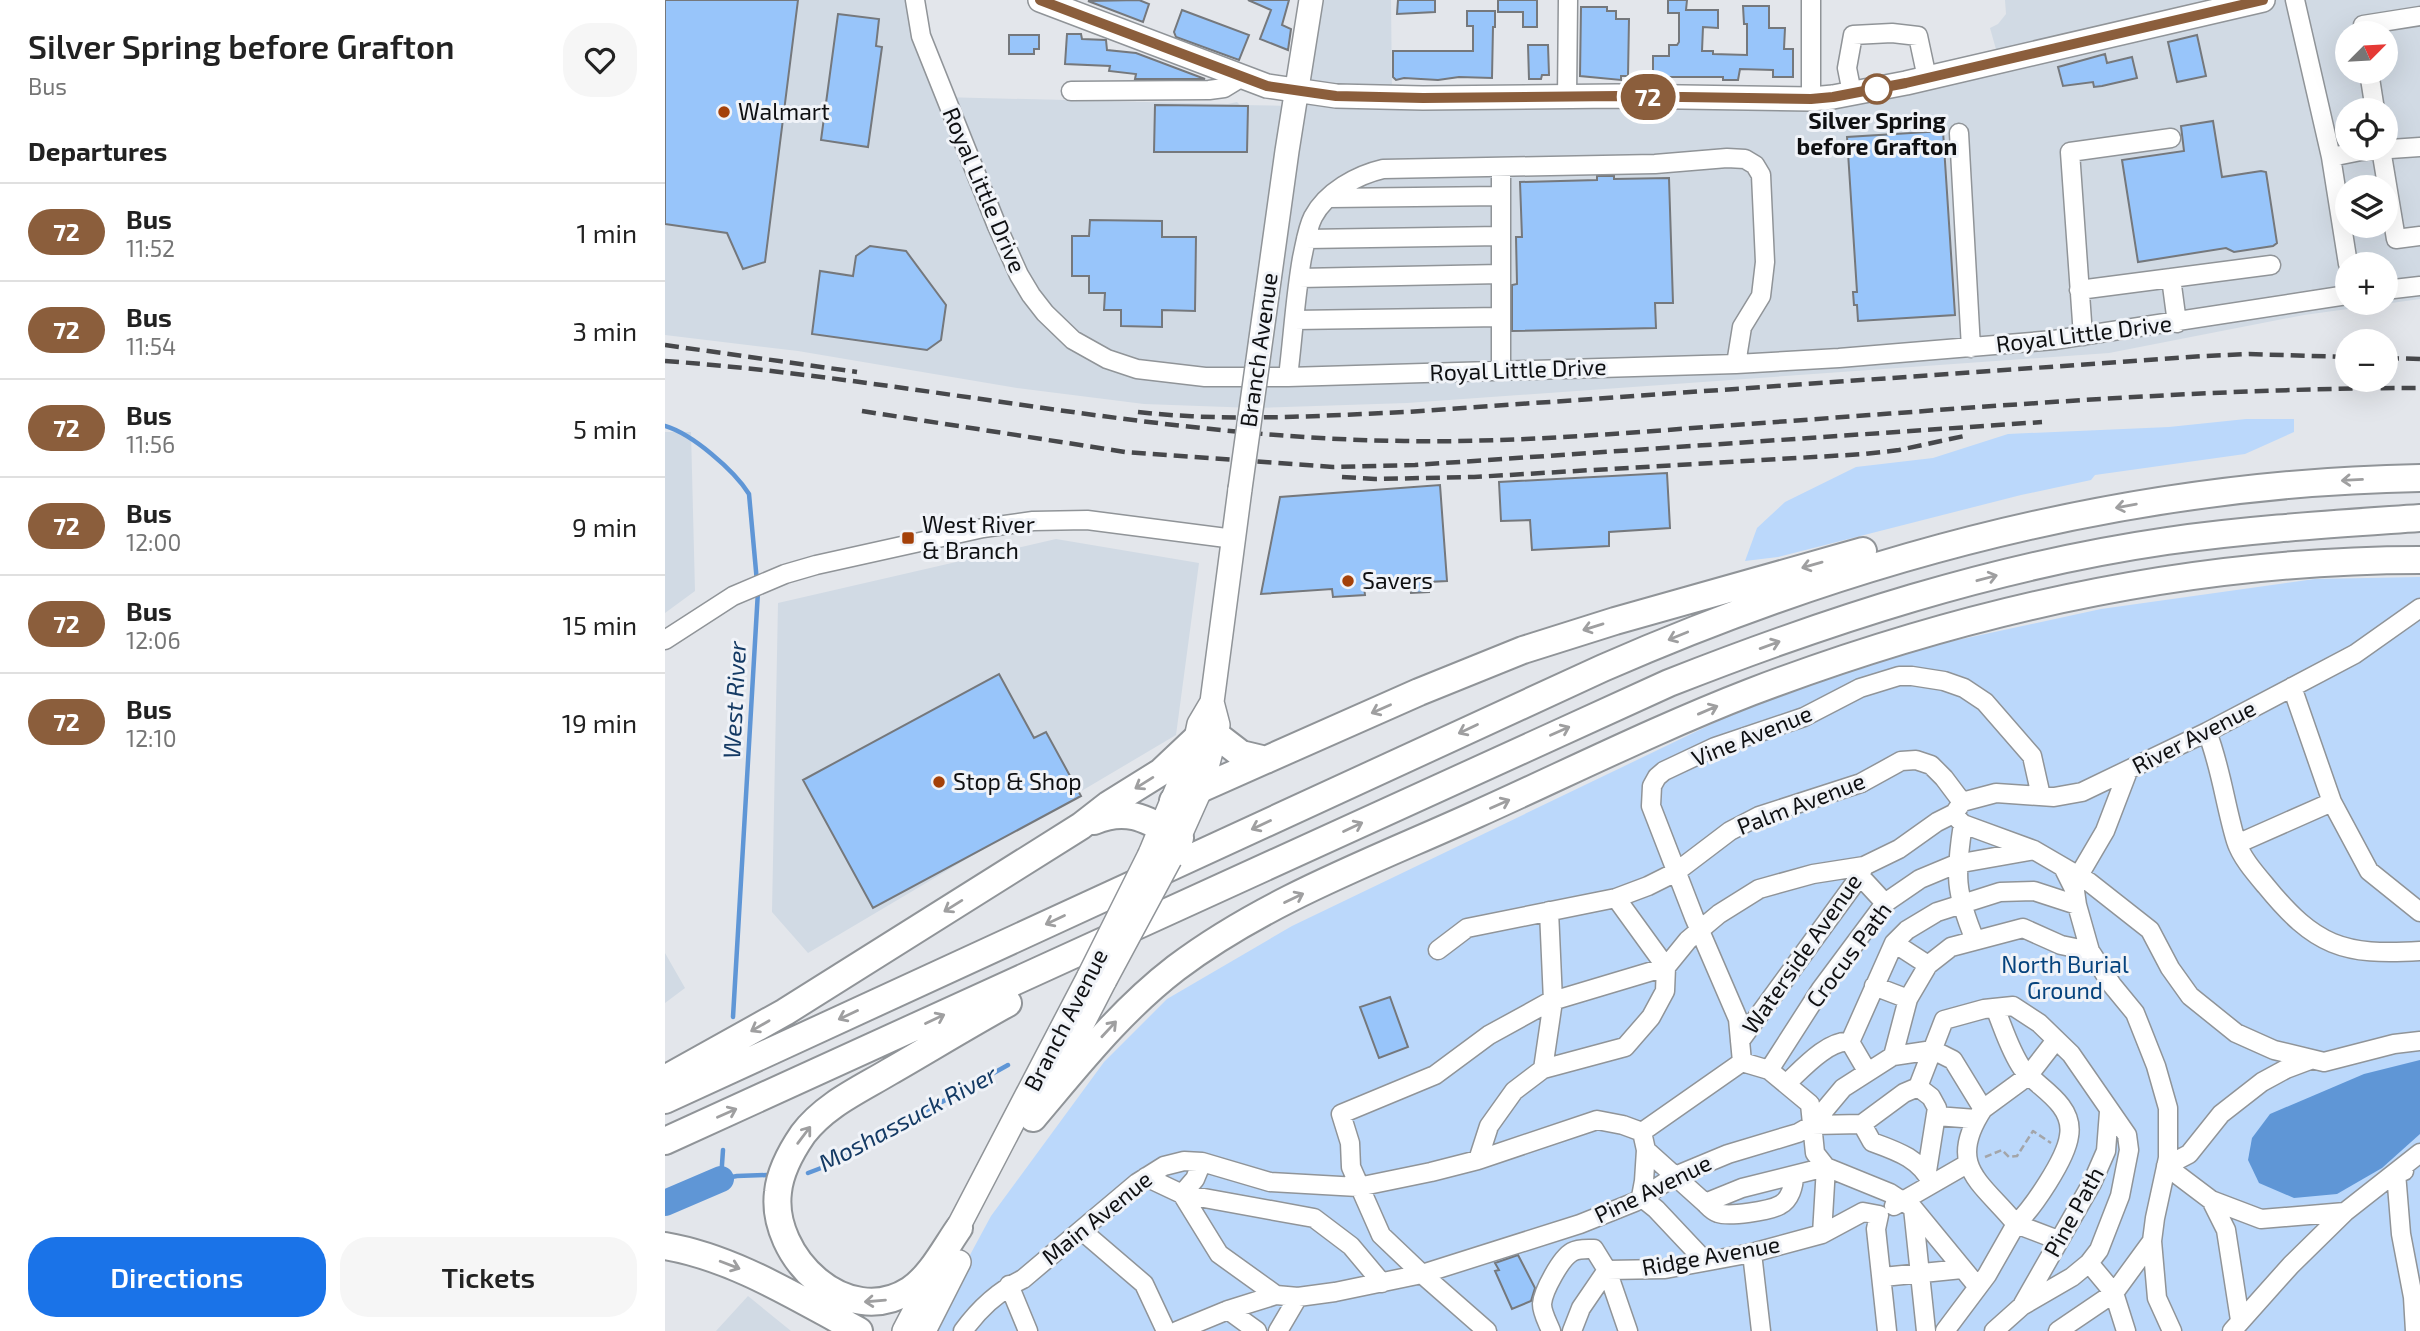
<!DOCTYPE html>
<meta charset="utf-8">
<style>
:root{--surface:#fff;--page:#f6f6f6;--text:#222;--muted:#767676;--line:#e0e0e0;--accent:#1a73e8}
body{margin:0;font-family:"Exo 2",sans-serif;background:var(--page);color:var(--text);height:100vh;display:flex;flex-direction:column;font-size:26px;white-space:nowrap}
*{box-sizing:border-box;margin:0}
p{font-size:23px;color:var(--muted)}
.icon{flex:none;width:38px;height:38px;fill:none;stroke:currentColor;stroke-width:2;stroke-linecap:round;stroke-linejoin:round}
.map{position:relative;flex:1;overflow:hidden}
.sheet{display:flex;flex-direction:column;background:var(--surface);width:665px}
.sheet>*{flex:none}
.badge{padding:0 14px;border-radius:23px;font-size:24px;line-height:46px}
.needle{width:46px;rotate:66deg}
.fabs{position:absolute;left:1670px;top:21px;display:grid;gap:14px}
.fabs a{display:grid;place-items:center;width:63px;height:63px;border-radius:50%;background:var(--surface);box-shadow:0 7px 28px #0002;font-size:35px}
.map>.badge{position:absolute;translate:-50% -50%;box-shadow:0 0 0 4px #fff}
h2{padding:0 28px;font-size:26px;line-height:63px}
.round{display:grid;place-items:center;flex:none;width:74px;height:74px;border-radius:28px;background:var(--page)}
.headline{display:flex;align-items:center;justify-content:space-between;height:119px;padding:0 28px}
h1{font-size:33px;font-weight:600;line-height:52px}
.primary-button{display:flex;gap:14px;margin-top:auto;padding:14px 28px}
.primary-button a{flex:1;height:80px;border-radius:28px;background:var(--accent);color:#fff;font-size:28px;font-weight:600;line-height:80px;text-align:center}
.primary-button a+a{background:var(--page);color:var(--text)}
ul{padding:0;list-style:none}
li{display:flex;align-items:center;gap:21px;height:98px;padding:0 28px;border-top:2px solid var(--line)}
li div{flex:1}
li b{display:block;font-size:26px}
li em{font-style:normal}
li .badge{min-width:77px;font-weight:700;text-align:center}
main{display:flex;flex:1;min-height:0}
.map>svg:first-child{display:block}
.built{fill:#d1dae4;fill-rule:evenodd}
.green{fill:#bbd8fb}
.water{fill:#5f96d6}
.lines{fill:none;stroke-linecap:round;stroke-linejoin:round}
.stream{stroke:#5f96d6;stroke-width:4.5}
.river{stroke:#5f96d6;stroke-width:26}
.building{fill:#98c5fa;stroke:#75787c;stroke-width:2}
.minor-casing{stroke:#909498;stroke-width:21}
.major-casing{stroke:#909498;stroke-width:26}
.highway-casing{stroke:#909498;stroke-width:30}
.path{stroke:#a3a5a9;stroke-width:2.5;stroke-dasharray:7 3.5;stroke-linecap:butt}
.minor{stroke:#fff;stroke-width:18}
.major{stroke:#fff;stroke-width:23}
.highway{stroke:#fff;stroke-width:26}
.rail{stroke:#47484b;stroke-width:4.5;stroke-dasharray:14 7;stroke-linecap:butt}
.major-bridge-casing{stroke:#909498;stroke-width:26;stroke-linecap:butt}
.major-bridge{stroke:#fff;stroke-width:23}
.oneway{stroke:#9f9fa0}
.line-casing{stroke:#fff;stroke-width:16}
.line{stroke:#8b5e3c;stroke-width:10}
.stop-dot{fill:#fff;stroke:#8b5e3c;stroke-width:3.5}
.poi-dot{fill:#a44109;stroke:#f0f3f8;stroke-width:2.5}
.labels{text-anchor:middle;stroke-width:6;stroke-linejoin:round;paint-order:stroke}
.poi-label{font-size:23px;fill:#0f1012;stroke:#f0f3f8;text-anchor:start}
.stop-label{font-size:23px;font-weight:bold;fill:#0f1012;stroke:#f0f3f8}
.street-label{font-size:23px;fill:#0f1012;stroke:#f0f3f8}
.park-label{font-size:23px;fill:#06437d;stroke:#f0f3f8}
.water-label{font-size:24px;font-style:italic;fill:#143a64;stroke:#f0f3f8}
</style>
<main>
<section class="sheet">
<div class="headline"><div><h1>Silver Spring before Grafton</h1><p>Bus</p></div><a class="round"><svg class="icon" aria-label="heart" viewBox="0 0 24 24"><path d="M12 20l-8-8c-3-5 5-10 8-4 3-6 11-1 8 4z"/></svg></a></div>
<h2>Departures</h2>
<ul>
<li><span class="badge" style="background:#8b5e3c;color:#fff">72</span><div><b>Bus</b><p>11:52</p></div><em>1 min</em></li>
<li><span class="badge" style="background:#8b5e3c;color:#fff">72</span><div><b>Bus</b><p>11:54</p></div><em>3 min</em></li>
<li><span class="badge" style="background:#8b5e3c;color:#fff">72</span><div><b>Bus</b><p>11:56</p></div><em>5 min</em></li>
<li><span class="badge" style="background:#8b5e3c;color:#fff">72</span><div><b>Bus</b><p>12:00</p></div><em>9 min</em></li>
<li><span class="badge" style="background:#8b5e3c;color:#fff">72</span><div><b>Bus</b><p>12:06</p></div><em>15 min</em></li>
<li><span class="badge" style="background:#8b5e3c;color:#fff">72</span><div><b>Bus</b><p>12:10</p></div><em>19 min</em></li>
</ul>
<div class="primary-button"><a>Directions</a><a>Tickets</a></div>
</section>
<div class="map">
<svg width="1755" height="1331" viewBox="0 0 1755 1331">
<rect width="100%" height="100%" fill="#e3e6eb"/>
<path class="built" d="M0,0h246l29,97 288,7 9,-2 3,3 52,1 15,-106h84l1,95 408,4 199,-39 -9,-32 8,-4 8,-10 -1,-14h415v299l-116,16 -195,38 -702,50 -152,5 -111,-4 -127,-16 -219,-37 -133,-16zM1682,33h38v39h-38zM1682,110h38v39h-38zM1682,187h38v39h-38zM1682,264h38v39h-38z
M0,432h26l4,159 -30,22z
M391,539l143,24 -23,172 -368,218 -36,-41 6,-309z
M0,953l20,35 -20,15z
M83,1296l43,35h-75z"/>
<path class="green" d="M1581,419h48v13l-49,22 -150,21 -4,5 -70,15 -243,62 -33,4 12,-33 28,-26 71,-35 77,-9 75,-24 161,-7z
M1755,577v754h-1491l62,-115 113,-154 63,-63 125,-73 480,-231 130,-43 199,-43 214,-30z"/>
<path class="water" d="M1755,1060v74l-38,34 -45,26 -43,4 -35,-15 -11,-23 4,-22 18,-24 94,-40z"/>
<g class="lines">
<path class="stream" d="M0,426c27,8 69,44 84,68l8,88
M68,1017l25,-426
M58,1150l-2,29 16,-3 30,-1
M143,1173l21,-8 179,-100"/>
<path class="river" d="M0,1203l56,-24"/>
</g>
<path class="building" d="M0,0h133l-33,262 -22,7 -16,-36 -62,-9z
M474,0l10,4 -6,18 -55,-21z
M583,0h41l-7,25 9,4 -3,21 -28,-11 11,-29z
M733,0h37v12l-38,2z
M833,0h39v27h-14v-15h-25z
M1003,0h19l-1,10h32v18l-15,-1 -1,24h11v3l34,1v-31h-3l-1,-18h26v22h16l-1,21h9v28h-20v-7l-33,-1 -2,11h-15v-3h-70v-21h16v-11h8l2,-3v-29h-11z
M916,7h26v4h9v8h13l-1,57h-7v4l-41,-4z
M517,10l67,25 -10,25 -63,-23 -2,-5z
M802,11h28v16h-2l-1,51 -33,-1 -21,3 -34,-2 -8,2 -3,-3v-26h80v-25h-6z
M173,14l41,5 -3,27 6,1 -14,100 -47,-7z
M402,34h14l1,5 24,1 1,10 29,3 69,26h-70l1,-5 -27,-3 1,-5 -45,-2z
M344,35h30v14h-5v5h-25z
M1532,35l9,41 -29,6 -9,-40z
M863,45h20l1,30h-7l-1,4h-12z
M1440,54l2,9 25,-6 5,21 -35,8 -8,1 -1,-5 -30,4 -5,-19z
M490,105l93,1 -1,46h-93z
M1548,121l9,56 39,-6 5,1 11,71 -4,3 -39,6 -8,-4 -88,14 -16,-102 62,-9 -3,-25z
M1278,131l12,184 -97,6 -1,-16h-3l-1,-13h4l-10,-155z
M932,176h17v3l55,-1 4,125h-18l1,25 -144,3v-46l5,-1 -1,-47h6l-2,-55 77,-2z
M425,220l72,1v16h34l-1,74 -33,-1v17l-41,-1v-16h-17l1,-17h-16v-17h-17v-40h17z
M205,246l36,5 40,54 -5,35 -14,10 -115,-16 8,-63 33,5 3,-20z
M1002,473l3,55 -61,4v14l-77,4 -2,-30 -29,1 -2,-39z
M775,485l7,96 -19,1 1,10 -18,1 -1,-9 -46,3 1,8 -32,2 -1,-8 -71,5 19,-97z
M334,674l35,64 12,-6 35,64 -208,112 -70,-128z
M725,997l18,50 -29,11 -19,-51z
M853,1255l17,33 -4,13 -19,8 -17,-38 4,-1 -4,-7z"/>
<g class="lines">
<g class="minor-casing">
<path id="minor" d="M250,0l6,36 76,190 22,49 12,20 14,18 28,27 34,19 30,10 68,8h83l448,-13 103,-6 215,-18 293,-45
M1630,0l36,157 17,107
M1699,33l-1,-8 57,-9
M1704,72l6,38
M406,91l138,-1 15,-2 18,-11
M1187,93l-5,-25 6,-33 39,-2 26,3 9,42
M902,98l1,-98
M1146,99v-99
M1294,133l12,215
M1716,149l15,90 24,-3
M1666,157l30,-6 59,-4
M836,167v204
M664,198l172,-2
M641,239l195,-3
M634,278l202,-4
M1506,278l6,45
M1414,290l192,-25
M1720,290l35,-4
M629,320l207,-3
M1418,336l-13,-184 101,-14
M623,377c5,-40 7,-79 14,-119 3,-13 5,-29 11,-41 13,-25 44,-42 70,-48l272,-5 72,-6 18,1 10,6 6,10 4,87 -4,34 -19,31 -6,37
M0,640l68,-44 52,-22 31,-9 167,-37 50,-7 54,-1 147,19
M1627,687l40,115 37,69 51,41
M1542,732c14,35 18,73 29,109 5,16 19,32 30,45 49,60 77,70 154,65
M1291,811l6,-9 34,-9 58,4 28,-5 125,-60 148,-78 65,-46
M1298,824c-8,51 -8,68 12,116
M1572,844l95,-42
M1195,876l25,27
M1411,887l2,-10 27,-46 23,-60
M1229,943l34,22
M773,950l29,-22 149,-30 32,-12 28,-14 54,-41 29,-15 102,-33 40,-22 15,-1 15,5 13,13 18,24
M1209,986l34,13
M1330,1008c8,19 15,43 27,60 11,14 28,23 39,38 6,8 10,19 8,30 -3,23 -36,72 -53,88l42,16
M1075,1041l120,-165 4,-10
M1228,1056l15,-57 20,-34 23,-18 72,-19 38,17 29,6
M878,1069l10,-68 -4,-90
M1104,1070l52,-81 64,-86 35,-24 36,-15 78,-14
M1202,1071l-17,-29 44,-99 13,-13 30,-18 63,-20 34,-1 43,14
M1122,1083c15,-14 42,-44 63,-41
M1253,1087l26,-67 40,-11 29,-3 26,17 32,31 56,81 2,15 -9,46 -21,54 -10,13 -17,14 -50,29 -28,25
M1318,1109l45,-33 28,-36
M1271,1116l40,3
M1147,1125l50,-1
M977,1132l4,18 59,53 37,-15 84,-21 -4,67
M981,1150l-2,31 -3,16 15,12 49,52
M813,1160l119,-40 26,5 19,7 100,-70
M537,1162l-7,17 -13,15 37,60 57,41
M1262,1171l10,-63 -6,-11 -13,-10 -14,6 -42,31 10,18c25,9 49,17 60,42
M1739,1171l-8,2 5,61 12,63 2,34
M481,1177l36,17 132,24 37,28 31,37
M1546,1200l50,19 84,-7 75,-59
M1040,1203c4,4 7,8 13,10 11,4 51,-2 62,-8 10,-5 14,-19 14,-30
M1229,1206l73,-42
M1248,1208l13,123
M1214,1215l-3,14 11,102
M416,1230l63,54 22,47
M1487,1241l5,57 15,33
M1087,1253l9,78
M1424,1263l25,30 12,38
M1218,1277l79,-8
M344,1285l19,46
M1313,1287l-65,-79 -23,-15 -64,-26 -11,-14 -5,-49 -41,-34 -27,-8 -4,-43 -44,-102 -43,-111 1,-20 5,-9 7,-6 51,-24 89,-30 56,-29 39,-12h13l32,5 20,7 21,14 47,54 9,40
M1358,1304l69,-121 14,-32 3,-39
M563,1310l29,21
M1575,1320l-14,-90 -15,-30 -45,-34 23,-12 32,-40 41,-32 24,-13 24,-9
M298,1331c16,-22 35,-40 60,-52l114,-96 27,-17 20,-5 18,1 68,20 88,5 73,-15 47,-12 11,-34 25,-35 29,-22 82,-22 26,-30 14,-26 1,-24 22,-27 31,-26 40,-25 54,-15 51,-8 35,-17 38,-27 16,-8 10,10 71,26 55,32 61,48 20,38 20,28 46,37 38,17 50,12 70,-18 26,-3
M512,1331l51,-21 48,-15 22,2 37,-5 87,-18 158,-50 55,-22 40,-26 53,-22 70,-21 14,-8 31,-37 50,-32 40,-6 20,10 30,49c-38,58 -1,73 33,115l-29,51 -42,56
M613,1331l20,-34
M822,1331l-65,-57 -41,-39 -30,-68 -1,-24 -9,-29 94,-39 54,-40 60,-33 117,-35 -50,-69
M886,1331c-3,-8 -9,-18 -9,-27 1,-13 19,-46 30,-52 7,-4 15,-3 22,-3l13,21 21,61
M907,1331l9,-23 26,-38 58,-1 87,-16 70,-19 41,-22 16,3
M1393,1331l56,-38 38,-52 3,-23 13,-60v-50l-12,-42 -21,-53 -23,-28 -22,-34 -13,-46 -2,-14 -12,-24
M1567,1331l59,-66 54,-53"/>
</g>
<g class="major-casing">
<path id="major" d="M375,0l227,86 69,10 87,2 194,-2 194,3 22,-2 73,-14 357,-83
M602,295l20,-144 24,-151
M507,853l30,-67 16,-61 -6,-23 28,-213
M485,854l44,-106 5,-24 13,-22
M387,1083l53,-103
M239,1331l185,-355
M259,1331l35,-69"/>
</g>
<g class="highway-casing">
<path id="highway" d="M550,734l26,20 25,6
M508,801l246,-109 104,-42 92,-29 248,-70
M429,821c35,-15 55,0 86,17
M0,1079l120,-67 296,-186 27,-21 53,-33 35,-33
M0,1100l938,-432c260,-114 532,-185 817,-190
M368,1118c45,-53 87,-107 143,-150 90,-68 200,-108 301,-154 91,-41 181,-86 274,-122 213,-81 441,-132 669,-132
M0,1141l1004,-458c160,-63 326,-117 498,-142 84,-12 168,-17 253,-23
M294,1228c-14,20 -28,48 -49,62 -64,41 -140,-34 -132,-98 2,-20 14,-42 25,-58 22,-29 56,-44 86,-62 40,-23 79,-47 119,-69
M0,1246c70,12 132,52 194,85"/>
</g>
<path class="path" d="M1320,1157l17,-7 7,7 8,-1 16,-25 18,12"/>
<use href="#minor" class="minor"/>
<use href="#major" class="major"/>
<use href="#highway" class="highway"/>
<path class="rail" d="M0,345l192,27
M1720,358l35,1
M0,361c247,18 490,77 739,80 115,2 230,-9 344,-17 224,-16 448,-36 672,-36
M197,411l263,41 208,15 82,-2 627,-43
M473,412c89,10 179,4 268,0l799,-56 44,-2 98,3
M677,477l33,2 99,-2 391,-23 34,-4 70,-15"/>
<g class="major-bridge-casing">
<path id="major-bridge" d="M575,489l27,-194
M424,976l61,-122
M440,980l65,-121"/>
</g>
<use href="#major-bridge" class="major-bridge"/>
</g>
<defs><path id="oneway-shaft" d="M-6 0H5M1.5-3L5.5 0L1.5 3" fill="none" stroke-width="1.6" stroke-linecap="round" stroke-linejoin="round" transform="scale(1.75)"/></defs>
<g class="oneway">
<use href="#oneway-shaft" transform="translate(1687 480) rotate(177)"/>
<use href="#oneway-shaft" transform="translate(1461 506) rotate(170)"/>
<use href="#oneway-shaft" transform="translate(1147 565) rotate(164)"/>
<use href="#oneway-shaft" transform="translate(1322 578) rotate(-15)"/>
<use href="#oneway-shaft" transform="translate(928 627) rotate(163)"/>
<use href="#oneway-shaft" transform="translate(1013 636) rotate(158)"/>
<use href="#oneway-shaft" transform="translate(1105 645) rotate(-20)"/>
<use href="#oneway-shaft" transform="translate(716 709) rotate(156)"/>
<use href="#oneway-shaft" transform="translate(1043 710) rotate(-23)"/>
<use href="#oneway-shaft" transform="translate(803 729) rotate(155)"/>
<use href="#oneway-shaft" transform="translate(895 731) rotate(-24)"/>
<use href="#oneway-shaft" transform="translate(479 783) rotate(148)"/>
<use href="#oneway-shaft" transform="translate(835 804) rotate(-24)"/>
<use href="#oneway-shaft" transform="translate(596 825) rotate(155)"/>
<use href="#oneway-shaft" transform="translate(688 827) rotate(-25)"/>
<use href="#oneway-shaft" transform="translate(629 898) rotate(-26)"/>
<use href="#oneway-shaft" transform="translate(288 906) rotate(148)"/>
<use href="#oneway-shaft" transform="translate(390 920) rotate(155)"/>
<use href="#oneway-shaft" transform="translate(183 1015) rotate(155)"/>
<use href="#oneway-shaft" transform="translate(270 1019) rotate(-25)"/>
<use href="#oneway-shaft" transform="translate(95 1026) rotate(150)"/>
<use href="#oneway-shaft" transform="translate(444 1029) rotate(-47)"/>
<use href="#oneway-shaft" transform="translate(62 1113) rotate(-24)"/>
<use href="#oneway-shaft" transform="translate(139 1135) rotate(-53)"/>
<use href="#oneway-shaft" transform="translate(65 1265) rotate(21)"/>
<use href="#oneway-shaft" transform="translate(210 1301) rotate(175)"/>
</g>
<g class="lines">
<g class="line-casing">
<path id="line" d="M375,0l227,86 69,10 87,2 194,-2 194,3 22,-2 73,-14 357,-83"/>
</g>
<use href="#line" class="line"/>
</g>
<circle class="stop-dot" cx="1212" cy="89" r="14"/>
<g class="poi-dot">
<circle cx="59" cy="112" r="7"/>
<rect x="236" y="531" width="14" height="14" rx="3.5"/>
<circle cx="683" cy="581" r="7"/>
<circle cx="274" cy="782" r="7"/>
</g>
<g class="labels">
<g class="poi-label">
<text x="73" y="120">Walmart</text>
<text x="257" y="533">West River<tspan x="257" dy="26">&amp; Branch</tspan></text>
<text x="697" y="589">Savers</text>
<text x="288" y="790">Stop &amp; Shop</text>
</g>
<g class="stop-label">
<text x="1212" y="129">Silver Spring<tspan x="1212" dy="26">before Grafton</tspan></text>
</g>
<g class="street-label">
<text transform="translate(319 190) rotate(67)" y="8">Royal Little Drive</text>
<text transform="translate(1419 334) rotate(-7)" y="8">Royal Little Drive</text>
<text transform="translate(594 350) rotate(-82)" y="8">Branch Avenue</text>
<text transform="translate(853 370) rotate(-2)" y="8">Royal Little Drive</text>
<text transform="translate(1087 736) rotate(-22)" y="8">Vine Avenue</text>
<text transform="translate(1529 737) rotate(-27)" y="8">River Avenue</text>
<text transform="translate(1136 804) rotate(-21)" y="8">Palm Avenue</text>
<text transform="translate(1137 954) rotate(-55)" y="8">Waterside Avenue</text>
<text transform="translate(1184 955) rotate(-53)" y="8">Crocus Path</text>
<text transform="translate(401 1020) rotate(-63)" y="8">Branch Avenue</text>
<text transform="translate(988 1189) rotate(-26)" y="8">Pine Avenue</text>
<text transform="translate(1409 1212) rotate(-61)" y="8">Pine Path</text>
<text transform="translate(432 1218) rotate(-39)" y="8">Main Avenue</text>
<text transform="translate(1046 1256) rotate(-10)" y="8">Ridge Avenue</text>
</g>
<g class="park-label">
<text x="1400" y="973">North Burial<tspan x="1400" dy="26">Ground</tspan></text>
</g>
<g class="water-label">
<text transform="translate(70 700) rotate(-87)" y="8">West River</text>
<text transform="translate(243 1119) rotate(-28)" y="8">Moshassuck River</text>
</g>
</g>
</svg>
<div class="fabs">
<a><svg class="needle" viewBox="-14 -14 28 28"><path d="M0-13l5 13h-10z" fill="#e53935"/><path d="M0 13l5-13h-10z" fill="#767676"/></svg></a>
<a><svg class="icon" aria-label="locate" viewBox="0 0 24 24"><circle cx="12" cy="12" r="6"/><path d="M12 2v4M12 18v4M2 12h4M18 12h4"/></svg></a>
<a><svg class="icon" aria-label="layers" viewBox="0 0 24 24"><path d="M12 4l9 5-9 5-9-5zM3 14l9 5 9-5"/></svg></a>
<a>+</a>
<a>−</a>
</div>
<b class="badge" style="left:983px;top:97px;background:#8b5e3c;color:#fff">72</b>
</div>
</main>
